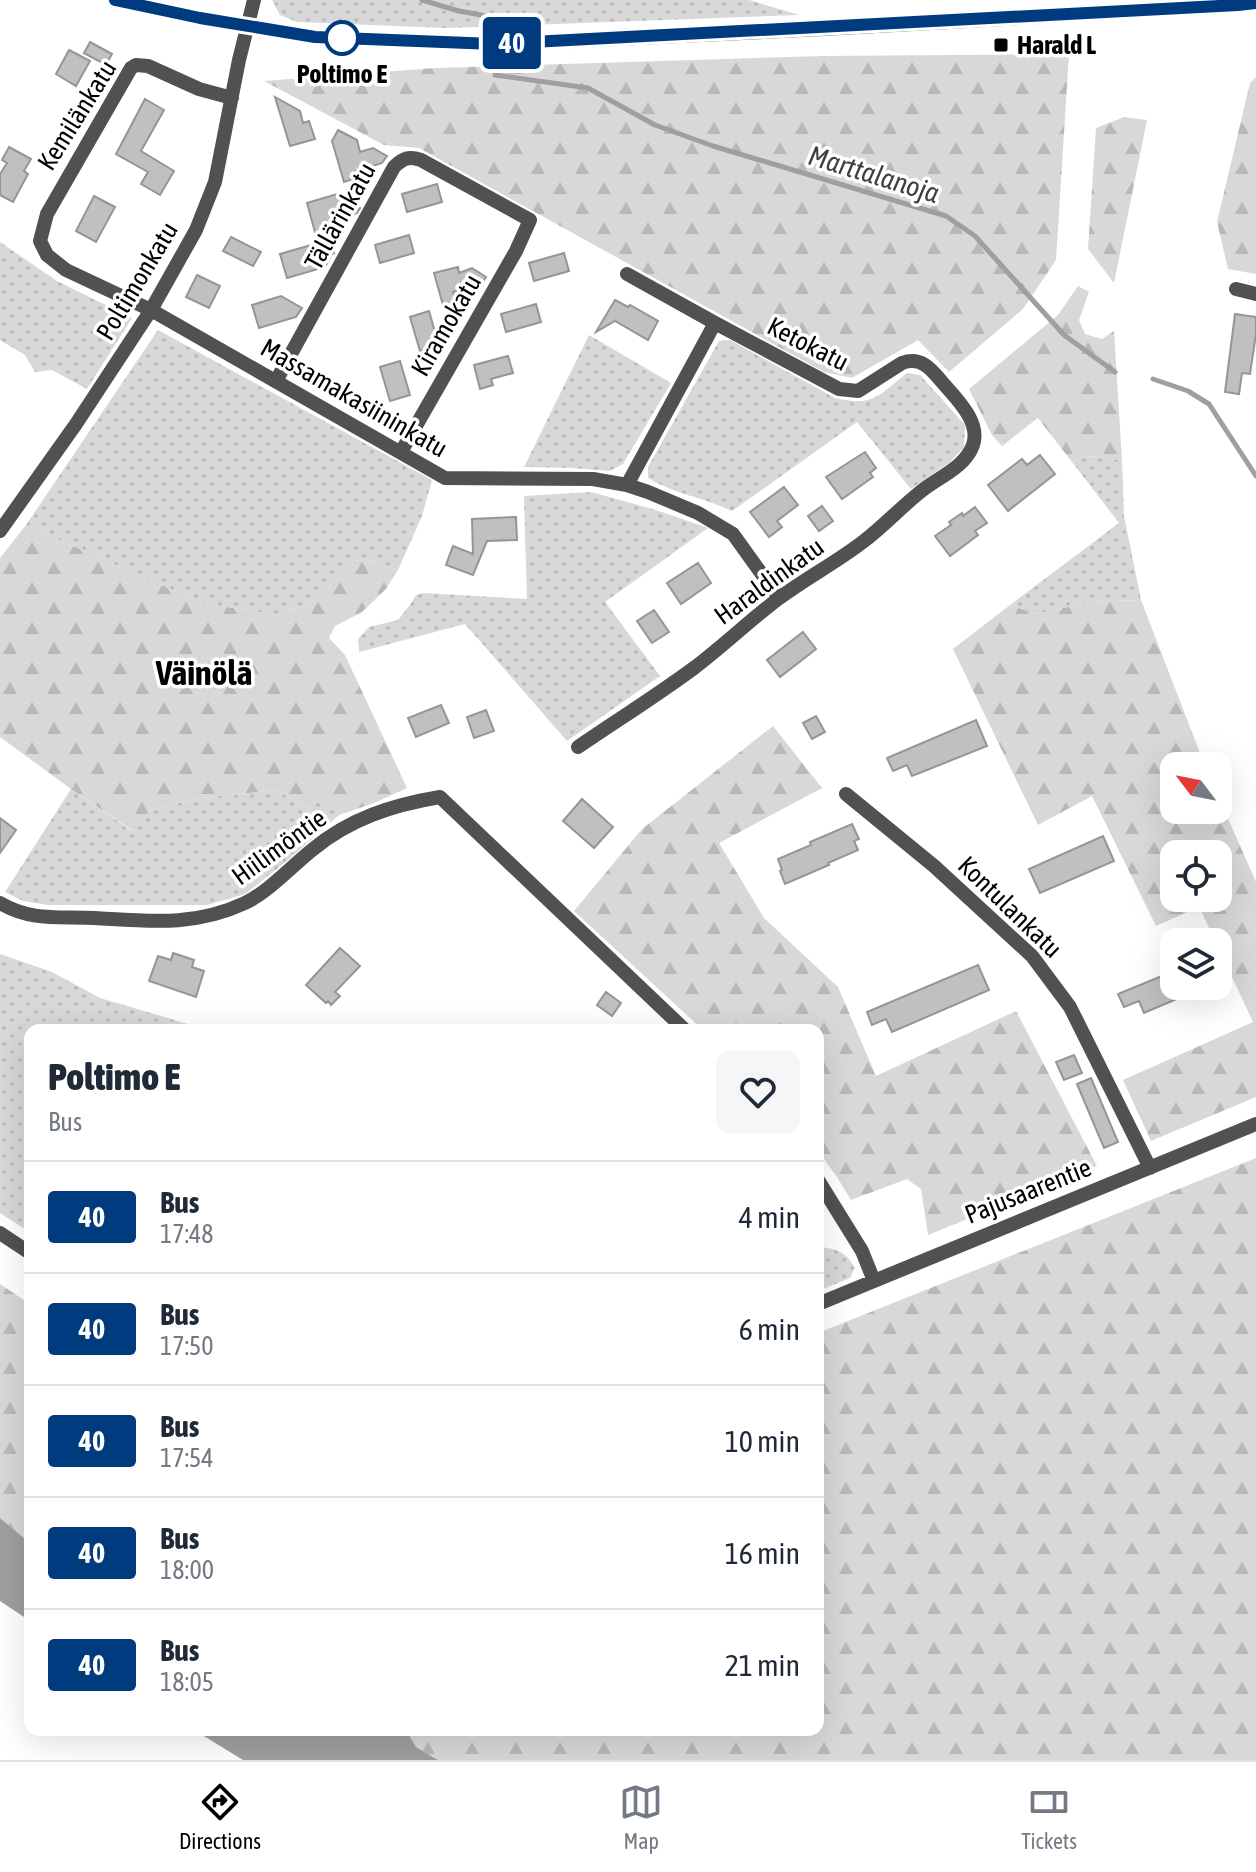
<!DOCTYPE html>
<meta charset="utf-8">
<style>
:root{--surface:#fff;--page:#f6f6f7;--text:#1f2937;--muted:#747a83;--line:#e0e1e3;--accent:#000}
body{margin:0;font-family:"Asap Condensed",sans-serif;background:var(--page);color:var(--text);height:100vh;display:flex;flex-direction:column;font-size:30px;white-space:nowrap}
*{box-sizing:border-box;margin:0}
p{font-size:26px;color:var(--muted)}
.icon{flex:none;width:44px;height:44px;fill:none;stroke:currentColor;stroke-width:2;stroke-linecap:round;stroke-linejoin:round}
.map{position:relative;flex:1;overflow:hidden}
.sheet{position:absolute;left:24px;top:1024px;width:800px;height:712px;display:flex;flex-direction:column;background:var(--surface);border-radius:16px;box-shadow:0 8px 32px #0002}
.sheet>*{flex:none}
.badge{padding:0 16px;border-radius:6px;font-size:28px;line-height:52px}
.needle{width:52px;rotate:302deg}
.fabs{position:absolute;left:1160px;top:752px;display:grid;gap:16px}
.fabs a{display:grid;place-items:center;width:72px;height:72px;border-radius:16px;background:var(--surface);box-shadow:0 8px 32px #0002;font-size:40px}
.map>.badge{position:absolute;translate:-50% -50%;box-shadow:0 0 0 4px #fff}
.round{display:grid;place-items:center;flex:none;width:84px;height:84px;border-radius:16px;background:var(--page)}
.headline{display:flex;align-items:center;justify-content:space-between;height:136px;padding:0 24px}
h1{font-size:38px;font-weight:800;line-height:60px}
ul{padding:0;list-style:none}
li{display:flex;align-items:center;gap:24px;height:112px;padding:0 24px;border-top:2px solid var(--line)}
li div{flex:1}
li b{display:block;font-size:30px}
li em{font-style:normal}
li .badge{min-width:88px;font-weight:700;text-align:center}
.tab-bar{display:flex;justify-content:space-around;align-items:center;height:112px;border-top:2px solid var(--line);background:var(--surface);font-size:22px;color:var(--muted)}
.tab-bar a{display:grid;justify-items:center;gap:4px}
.tab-bar .active{color:var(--accent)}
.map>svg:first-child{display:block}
.grass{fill:url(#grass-dots)}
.forest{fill:url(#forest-firs);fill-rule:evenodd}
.water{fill:#9f9f9f}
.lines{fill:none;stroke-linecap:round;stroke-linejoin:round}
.stream{stroke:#9f9f9f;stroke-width:5}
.building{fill:#c0c0c0;stroke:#959595;stroke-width:2}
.minor{stroke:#515151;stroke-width:14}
.tertiary{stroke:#515151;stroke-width:16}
.line-casing{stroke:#fff;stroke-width:18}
.line{stroke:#003b80;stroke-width:12}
.stop-dot{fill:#fff;stroke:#003b80;stroke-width:4}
.poi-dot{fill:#000;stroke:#fff;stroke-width:3}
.labels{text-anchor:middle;stroke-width:7;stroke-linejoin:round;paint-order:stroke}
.poi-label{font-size:26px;font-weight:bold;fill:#000;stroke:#fff;text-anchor:start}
.stop-label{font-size:26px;font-weight:bold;fill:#000;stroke:#fff}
.street-label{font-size:26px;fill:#000;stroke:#fff}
.water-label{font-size:28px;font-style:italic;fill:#404040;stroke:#fff}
.district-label{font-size:34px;font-weight:bold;fill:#000;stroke:#fff}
</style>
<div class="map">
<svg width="1256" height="1760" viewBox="0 0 1256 1760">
<defs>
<pattern id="grass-dots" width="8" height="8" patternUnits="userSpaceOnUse" patternTransform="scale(2)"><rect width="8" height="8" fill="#d8d8d8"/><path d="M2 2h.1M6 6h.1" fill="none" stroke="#b8b8b8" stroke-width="1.8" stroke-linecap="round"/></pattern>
<pattern id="forest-firs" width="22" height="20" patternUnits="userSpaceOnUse" patternTransform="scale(2)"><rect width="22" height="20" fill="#d8d8d8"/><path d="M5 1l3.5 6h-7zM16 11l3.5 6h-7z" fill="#b8b8b8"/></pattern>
</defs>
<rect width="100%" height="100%" fill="#fff"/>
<path class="grass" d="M272,0h477l50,15 -353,13 -149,-6 -17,-7z
M0,242l57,39 75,37 -45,71 -35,-19 -17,2 -10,-17 -25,-15z
M158,330l274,150 -10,36 -24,54 -37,-12 -50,45 -35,12 -74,-12 -176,-78z
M589,335l82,48 -48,81 -13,7 -38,-3 -48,-1z
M730,340l105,58c39,9 43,-2 72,-25l13,2 45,50 -1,22 -14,15 -39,27 -54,-67 -125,89c-27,-13 -58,-17 -84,-33v-11l71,-126z
M1089,456l33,4 2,56 17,84 -51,2 -54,12 -26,-9 109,-82 -47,-61z
M591,492l65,18 52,18 -103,74 55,74 -93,65 -102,-117 -106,28 -1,-13 11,-12 29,-7 12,-15 6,-10 7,-2 104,6 -3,-103z
M71,789l61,42 18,-21 50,-12 77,-8 30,18 23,-4 9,11 -51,45 -43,34 -38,11h-159l-25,-4 -18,-9z
M0,954l52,18 48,26 108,32h-178v198l-4,2 -26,-17z
M818,1247c18,1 28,5 37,21l-5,10 -32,13z"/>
<path class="forest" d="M1069,54l-13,206 -33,49 -74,63 -31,-32 -66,38 -28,-6 -405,-224 -35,-3 -120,-64 171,-13 387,-12z
M1256,77v197l-28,-5 -11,-47 33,-139z
M1124,117l23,3 -33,163 -26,-34 8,-121z
M1078,286l11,6 -10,28 6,14 17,5 12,-8 8,129 -33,-4 -17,6 -34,-44 -36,28 -10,-11 -23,-46 89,-74z
M26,525l176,78 74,12 35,-12 50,-45 37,12 -12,19 -24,23 -27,14 -6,12 16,17 62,133 -33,15 -35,12 -9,-10 -23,3 -30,-18 -77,8 -50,12 -17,21 -62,-42 -71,-52v-179z
M1141,600l64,166h-31v44h44v-14l38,86v215l-105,44 -28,-61 130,-58 -35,-75v-5h-2l-17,-35 -43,19 -64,-130 -54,29 -85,-176 57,-44 26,9 54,-12zM1174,854h44v44h-44z
M773,726l49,62 -103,55 45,75 74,69 38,89 140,-65 81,155 -169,69 -7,-46 -14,-10 -56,21 -14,-23 -19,-26v-121h-115l-129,-119 68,-82z
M1256,1158v602h-818l-22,-13 -10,-17h412v-397z
M0,1284l30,20v239l-30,-25z"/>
<path class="water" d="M0,1518l30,25v78l-30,-20z
M194,1730h212l10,17 22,13h-195z"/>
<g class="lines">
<path class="stream" d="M422,0l37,11 33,6
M495,75l93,13 67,37 58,21 233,70 29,20 89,99 51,37
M1153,379l35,12 21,13 47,72"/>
</g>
<path class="building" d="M90,42l22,12 -6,11 -22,-12z
M69,50l21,11 -14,25 -20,-12z
M275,97l25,14 3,12 6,-2 6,18 -25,7z
M145,99l19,11 -23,41 33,20 -14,24 -19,-11 7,-12 -32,-18z
M338,130l19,10 3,12 13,-4 14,8 -5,7 -28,9 2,6 -12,4 -12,-41z
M9,147l22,12 -7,12 4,3 -15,28 -13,-7v-21l7,-11 -5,-3z
M437,184l5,18 -35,10 -5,-18z
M337,194l23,14 -3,5 -31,10 5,19 4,1 -1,10 -1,-1 -8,15 -38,11 -7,-24 38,-11 -11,-40z
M94,196l21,11 -19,35 -20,-11z
M409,235l5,18 -34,10 -5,-18z
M231,237l30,15 -8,14 -30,-15z
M564,253l5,18 -35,10 -5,-18z
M458,267l1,6 13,-5 14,9 -5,8 -28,7 3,10 -13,3 -9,-32z
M197,275l23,11 -11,22 -23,-11z
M281,296l21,12 -6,9 -37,11 -7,-23z
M615,300l13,7 2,-2 28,16 -10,19 -33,-19 -19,11z
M536,304l5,18 -35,10 -5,-18z
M429,311l10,35 -19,5 -10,-34z
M1235,314l21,3v17l-6,40 -8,-1 -3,21 -14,-2z
M508,356l5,17 -22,6 2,6 -13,4 -6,-24z
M400,361l10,34 -20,6 -10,-34z
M865,452l11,16 -6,5 3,4 -31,22 -16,-22z
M1040,455l15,19 -47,37 -20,-26 34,-26 5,6z
M784,487l14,18 -21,16 5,6 -13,10 -19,-25z
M822,506l11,15 -14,10 -11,-15z
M975,507l12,16 -12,8 3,4 -28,21 -15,-20 16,-11 -2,-3 13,-9 1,3z
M516,517l1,23 -30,1 -14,34 -27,-10 7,-19 20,8 -1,-35z
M698,563l13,20 -30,21 -14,-21z
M654,610l15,22 -17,11 -15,-22z
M803,632l13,17 -36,28 -13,-17z
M441,705l8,18 -33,14 -8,-19z
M486,710l8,21 -20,7 -7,-21z
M816,716l9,16 -13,7 -9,-16z
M976,720l11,26 -75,30 -5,-11 -14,6 -6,-13z
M582,799l31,28 -19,21 -31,-27z
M0,818l16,12 -16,23z
M852,824l7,15 -5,2 4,9 -30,13 1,2 -44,19 -5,-13 2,-1 -4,-11 33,-14 -1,-3z
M1103,836l11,25 -74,32 -11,-24z
M340,948l20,18 -25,26 5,4 -9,9 -3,-4 -2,2 -20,-18z
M173,953l21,7 -2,7 12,4 -8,26 -47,-16 9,-25 13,4z
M978,965l11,25 -97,42 -6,-13 -14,6 -5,-13z
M1174,971v15h33l-63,27 -5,-12 -15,6 -6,-13z
M606,992l15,11 -9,13 -15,-11z
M1074,1055l8,18 -18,7 -8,-18z
M1091,1078l27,64 -14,6 -27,-64z"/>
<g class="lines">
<path class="minor" d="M232,98l-33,-9 -51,-23 -12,-1 -5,3 -84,146 -7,27 7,14 19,15 85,40 294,168 148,1 34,6 21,7 50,21 35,21 46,64
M1236,289l20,5
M276,381l118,-214c9,-9 15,-11 27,-7l109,60 -14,31 -115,201
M627,485l88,-162
M0,531l76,-107 75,-114 45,-80 19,-48 24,-122 15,-60
M578,747c38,-26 78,-51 116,-79 29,-22 55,-47 84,-69 28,-21 59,-37 86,-58 21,-16 39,-36 60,-52 17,-13 41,-22 49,-44 8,-23 -17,-47 -31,-63 -11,-13 -21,-26 -40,-19l-44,28 -19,-2 -124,-66 -88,-49
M846,794l88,72 98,90 38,51 80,161
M0,903c32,19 60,13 95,15 53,3 99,9 150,-15 23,-11 46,-36 67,-53 37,-31 80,-45 128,-53l245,233
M818,1180l44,71 12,30
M0,1233l30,20
M818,1304l438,-180"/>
<path class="tertiary" d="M115,0l85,18 115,19 179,7 329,-16 415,-23 18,-2"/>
</g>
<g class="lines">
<g class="line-casing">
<path id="line" d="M115,0l85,18 115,19 179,7 744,-39 18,-2"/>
</g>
<use href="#line" class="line"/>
</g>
<circle class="stop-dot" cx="342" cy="38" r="16"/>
<rect class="poi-dot" x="993" y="37" width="16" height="16" rx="4"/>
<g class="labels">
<g class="poi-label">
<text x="1017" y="54">Harald L</text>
</g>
<g class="stop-label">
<text x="342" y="83">Poltimo E</text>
</g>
<g class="street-label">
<text transform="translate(77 115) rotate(-58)" y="9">Kemilänkatu</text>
<text transform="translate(340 216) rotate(-61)" y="9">Tällärinkatu</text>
<text transform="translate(137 281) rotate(-59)" y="9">Poltimonkatu</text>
<text transform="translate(446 325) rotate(-60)" y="9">Kiramokatu</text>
<text transform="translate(808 344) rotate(27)" y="9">Ketokatu</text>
<text transform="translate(354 398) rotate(30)" y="9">Massamakasiininkatu</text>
<text transform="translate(769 581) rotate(-36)" y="9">Haraldinkatu</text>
<text transform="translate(279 847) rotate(-36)" y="9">Hiilimöntie</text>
<text transform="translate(1010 907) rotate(44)" y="9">Kontulankatu</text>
<text transform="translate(1028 1191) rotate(-22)" y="9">Pajusaarentie</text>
</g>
<g class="water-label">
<text transform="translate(874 174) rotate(17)" y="10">Marttalanoja</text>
</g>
<g class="district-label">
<text x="204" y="685">Väinölä</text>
</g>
</g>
</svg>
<div class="fabs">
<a><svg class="needle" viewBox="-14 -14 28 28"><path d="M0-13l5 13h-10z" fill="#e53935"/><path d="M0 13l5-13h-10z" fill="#747a83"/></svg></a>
<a><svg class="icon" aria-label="locate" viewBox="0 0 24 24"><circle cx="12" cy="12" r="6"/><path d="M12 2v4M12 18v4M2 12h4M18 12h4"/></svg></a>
<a><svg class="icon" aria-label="layers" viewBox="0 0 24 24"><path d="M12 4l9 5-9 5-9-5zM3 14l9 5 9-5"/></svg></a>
</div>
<b class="badge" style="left:512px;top:43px;background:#003b80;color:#fff">40</b>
<section class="sheet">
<div class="headline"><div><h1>Poltimo E</h1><p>Bus</p></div><a class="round"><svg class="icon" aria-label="heart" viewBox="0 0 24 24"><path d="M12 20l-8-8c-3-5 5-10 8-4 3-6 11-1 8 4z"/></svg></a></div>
<ul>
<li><span class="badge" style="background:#003b80;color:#fff">40</span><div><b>Bus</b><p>17:48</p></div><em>4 min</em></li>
<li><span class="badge" style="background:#003b80;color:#fff">40</span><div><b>Bus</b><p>17:50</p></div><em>6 min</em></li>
<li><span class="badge" style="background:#003b80;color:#fff">40</span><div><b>Bus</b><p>17:54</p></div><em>10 min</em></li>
<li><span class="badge" style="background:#003b80;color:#fff">40</span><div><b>Bus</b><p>18:00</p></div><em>16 min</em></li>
<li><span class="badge" style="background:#003b80;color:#fff">40</span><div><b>Bus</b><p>18:05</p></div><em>21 min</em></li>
</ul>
</section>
</div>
<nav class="tab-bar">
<a class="active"><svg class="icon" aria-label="directions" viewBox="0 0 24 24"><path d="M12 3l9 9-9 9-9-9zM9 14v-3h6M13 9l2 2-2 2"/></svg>Directions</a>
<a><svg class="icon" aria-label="map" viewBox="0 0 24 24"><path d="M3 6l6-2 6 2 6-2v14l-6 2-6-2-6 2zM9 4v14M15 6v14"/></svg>Map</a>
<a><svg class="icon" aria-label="tickets" viewBox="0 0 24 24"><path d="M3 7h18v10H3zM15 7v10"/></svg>Tickets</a>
</nav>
